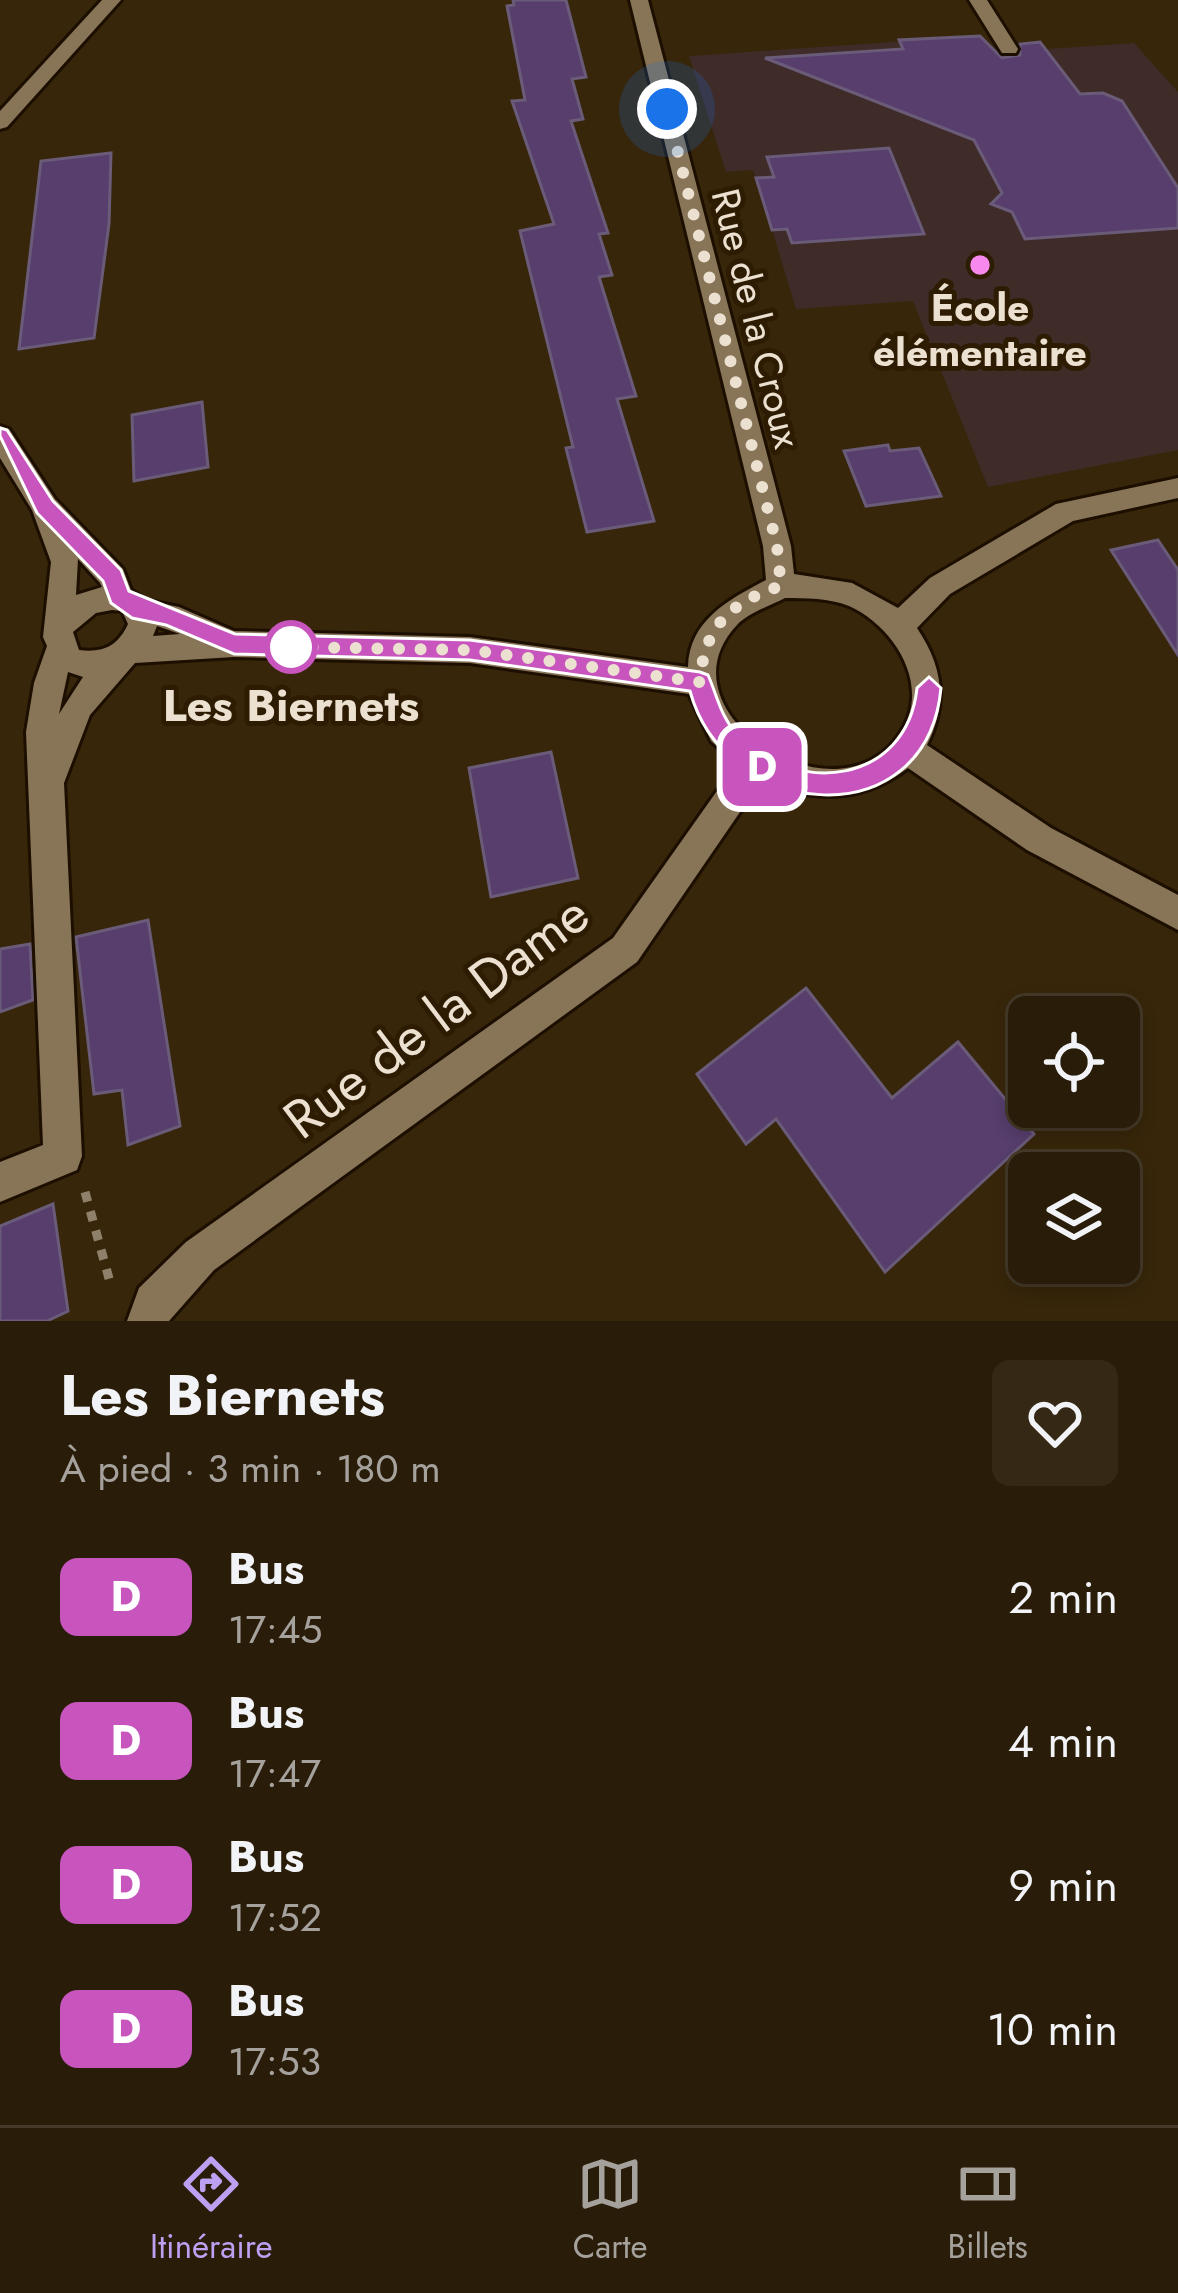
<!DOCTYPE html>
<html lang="fr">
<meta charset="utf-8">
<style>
:root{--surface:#291c08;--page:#352916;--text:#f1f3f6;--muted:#a5a19c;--line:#453a29;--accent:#bca0f2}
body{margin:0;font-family:Jost,sans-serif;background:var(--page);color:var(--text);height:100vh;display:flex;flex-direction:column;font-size:45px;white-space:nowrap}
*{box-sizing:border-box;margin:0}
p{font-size:39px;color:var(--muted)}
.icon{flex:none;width:66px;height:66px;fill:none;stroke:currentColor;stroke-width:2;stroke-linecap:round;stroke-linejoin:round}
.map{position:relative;height:1321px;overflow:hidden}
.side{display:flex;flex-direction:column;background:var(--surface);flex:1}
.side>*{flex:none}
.badge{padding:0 24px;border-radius:18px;font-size:42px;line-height:78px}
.fabs{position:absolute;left:1008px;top:996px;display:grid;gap:24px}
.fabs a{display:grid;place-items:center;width:132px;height:132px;border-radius:18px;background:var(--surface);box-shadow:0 6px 18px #0003,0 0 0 3px var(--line);font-size:60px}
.you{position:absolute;width:60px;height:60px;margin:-30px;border:9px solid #fff;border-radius:50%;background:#1a73e8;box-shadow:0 0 0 18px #1a73e833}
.map>.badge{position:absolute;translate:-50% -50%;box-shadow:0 0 0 6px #fff}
.round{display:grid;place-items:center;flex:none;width:126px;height:126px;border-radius:18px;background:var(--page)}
.overview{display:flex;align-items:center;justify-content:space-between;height:204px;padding:0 60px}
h1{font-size:57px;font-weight:700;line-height:90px}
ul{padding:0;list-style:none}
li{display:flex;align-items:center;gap:36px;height:144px;padding:0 60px}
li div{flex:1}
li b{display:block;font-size:45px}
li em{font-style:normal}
li .badge{min-width:132px;font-weight:700;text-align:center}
.tabs{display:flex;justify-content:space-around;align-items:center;height:168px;border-top:3px solid var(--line);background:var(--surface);font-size:33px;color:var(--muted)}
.tabs a{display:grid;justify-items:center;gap:6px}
.tabs .selected{color:var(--accent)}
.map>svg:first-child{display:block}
.education{fill:#3f2b28}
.building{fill:#573e6d;stroke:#6a5b78;stroke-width:3}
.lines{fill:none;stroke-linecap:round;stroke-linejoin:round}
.minor-casing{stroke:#1c0f00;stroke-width:6}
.path{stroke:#8e806a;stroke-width:9;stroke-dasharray:10 10;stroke-linecap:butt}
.minor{fill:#887457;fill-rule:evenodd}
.line{fill:#c855be;stroke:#fff;stroke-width:3}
.walk{stroke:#ece1d1;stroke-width:12;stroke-dasharray:0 21.6}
.poi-dot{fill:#f788ec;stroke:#2d1c01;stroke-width:4.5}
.stop-dot{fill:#fff;stroke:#c855be;stroke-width:6}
.labels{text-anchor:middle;stroke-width:10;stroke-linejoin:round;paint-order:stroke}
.far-poi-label{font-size:39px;font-weight:bold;fill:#ece1d1;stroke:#2d1c01}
.far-street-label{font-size:39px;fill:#ece1d1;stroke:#2d1c01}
.stop-label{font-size:45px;font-weight:bold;fill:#ece1d1;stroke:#2d1c01}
.near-street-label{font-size:54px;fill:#ece1d1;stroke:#2d1c01}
</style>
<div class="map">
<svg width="1178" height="1321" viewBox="0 0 1178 1321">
<rect width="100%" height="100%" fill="#37260a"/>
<path class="education" d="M980,36l13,17 141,-10 44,49v358l-190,37 -75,-186 -117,8 -31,-103 17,-10 -20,1 -9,-27 -27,2 -37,-116z"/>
<path class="building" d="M513,0h53l20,77 -14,2 11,40 -12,2 37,112 -9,1 13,41 -13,2 37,119 -19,3 37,122 -67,11 -21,-84 7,-1 -53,-216 34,-7 -42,-123 13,-1 -18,-94 7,-1z
M980,36l22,22 18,-3v-11l20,-2 40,52 23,-1 19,8 56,87v40l-153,11 -13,-27 -21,-8 11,-11 -28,-53 -209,-82 138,-9 -4,-9z
M889,148l35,86 -132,9 -5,-14 -15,1 -16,-52 18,-1 -7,-20z
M111,153l-2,71 -15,114 -75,11 22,-188z
M202,402l6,65 -74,14 -2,-66z
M888,445l2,6 29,-3 22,48 -75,10 -22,-55z
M1158,540l20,30v85l-67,-105z
M551,752l27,126 -87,19 -22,-129z
M148,920l32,206 -52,19 -6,-55 -28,4 -18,-157z
M30,944l3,56 -33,12v-63z
M806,988l86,110 66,-56 76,92 -149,138 -109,-153 -30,25 -49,-70z
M53,1204l15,107 -21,10h-47v-95z"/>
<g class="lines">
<g class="minor-casing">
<path id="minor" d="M102,0h19l-114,127 -7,2v-18z
M630,0h18l143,546 3,28 58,9 46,25 32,-30 126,-74 122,-26v20l-105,23 -123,73 -33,34c26,39 31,75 10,117l124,83 127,67v35l-151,-80 -119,-82c-46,35 -95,35 -146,12l-125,182 -423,308 -45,51h-42l12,-33 47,-46 427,-304 123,-174 -25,-23 -22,-47 -219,-31 -236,-6 -99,6 -45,52 -26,68 18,373 -5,14 -77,32v-40l43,-17 -17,-413 8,-49 13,-37 -4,-9 8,-75 -19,-52 -32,-52v-32l9,3 46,70 68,70 8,21 14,10 34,7 55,24 236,6 218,30c1,-47 42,-68 78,-87l-3,-34zM78,559l22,24 2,4 -26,8zM785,598c21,0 44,0 64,8 43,19 80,75 55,121 -59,107 -251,-14 -167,-102 11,-12 33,-19 48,-27zM112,610l10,1 6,13c-10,22 -25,29 -49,26l-6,-18 23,-19zM157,626l23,8 -27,2zM68,672l15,5 -24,37z
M969,0h18l31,49 -2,4h-14z"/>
</g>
<path class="path" d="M85,1192l25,90"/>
<use href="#minor" class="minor"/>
</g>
<path class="line" d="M0,428l7,2 46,71 68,69 8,21 106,43 235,6 230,32 8,3c9,20 12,40 28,58 60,65 171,51 181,-45l12,-11 12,11c-14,151 -216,133 -251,3l-220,-31 -236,-6 -68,-29 -34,-7 -21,-15 -8,-22 -66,-68 -37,-77z"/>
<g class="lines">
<path class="walk" d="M291,647l179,3 230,32c4,-55 29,-79 81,-96l-4,-40 -110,-437"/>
</g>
<circle class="poi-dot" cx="980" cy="265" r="12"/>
<circle class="stop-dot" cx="291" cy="647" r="24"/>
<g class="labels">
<g class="far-poi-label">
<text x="980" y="321">École<tspan x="980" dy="45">élémentaire</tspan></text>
</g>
<g class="far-street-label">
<text transform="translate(757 318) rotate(76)" y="14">Rue de la Croux</text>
</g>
<g class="stop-label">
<text x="291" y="721">Les Biernets</text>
</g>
<g class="near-street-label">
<text transform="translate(436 1016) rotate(-37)" y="19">Rue de la Dame</text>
</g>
</g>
</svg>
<div class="fabs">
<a><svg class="icon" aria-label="locate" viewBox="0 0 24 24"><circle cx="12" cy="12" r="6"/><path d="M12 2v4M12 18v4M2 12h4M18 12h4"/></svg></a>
<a><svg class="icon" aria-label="layers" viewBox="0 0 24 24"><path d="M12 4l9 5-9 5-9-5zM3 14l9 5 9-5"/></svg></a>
</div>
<div class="you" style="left:667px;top:109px"></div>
<b class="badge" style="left:762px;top:767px;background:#c855be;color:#fff">D</b>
</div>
<section class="side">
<div class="overview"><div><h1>Les Biernets</h1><p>À pied · 3 min · 180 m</p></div><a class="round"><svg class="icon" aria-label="heart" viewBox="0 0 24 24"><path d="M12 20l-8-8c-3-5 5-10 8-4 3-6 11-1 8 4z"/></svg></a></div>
<ul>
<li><span class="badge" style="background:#c855be;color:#fff">D</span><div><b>Bus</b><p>17:45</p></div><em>2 min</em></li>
<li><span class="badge" style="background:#c855be;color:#fff">D</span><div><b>Bus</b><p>17:47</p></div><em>4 min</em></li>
<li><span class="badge" style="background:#c855be;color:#fff">D</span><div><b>Bus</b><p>17:52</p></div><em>9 min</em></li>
<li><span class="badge" style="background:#c855be;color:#fff">D</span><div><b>Bus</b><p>17:53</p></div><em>10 min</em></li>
</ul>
</section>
<nav class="tabs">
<a class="selected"><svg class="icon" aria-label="directions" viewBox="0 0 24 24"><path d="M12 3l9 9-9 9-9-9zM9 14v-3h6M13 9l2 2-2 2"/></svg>Itinéraire</a>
<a><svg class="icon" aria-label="map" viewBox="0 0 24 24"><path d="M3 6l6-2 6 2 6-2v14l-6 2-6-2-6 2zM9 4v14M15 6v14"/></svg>Carte</a>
<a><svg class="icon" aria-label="tickets" viewBox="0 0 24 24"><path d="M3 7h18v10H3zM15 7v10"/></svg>Billets</a>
</nav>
